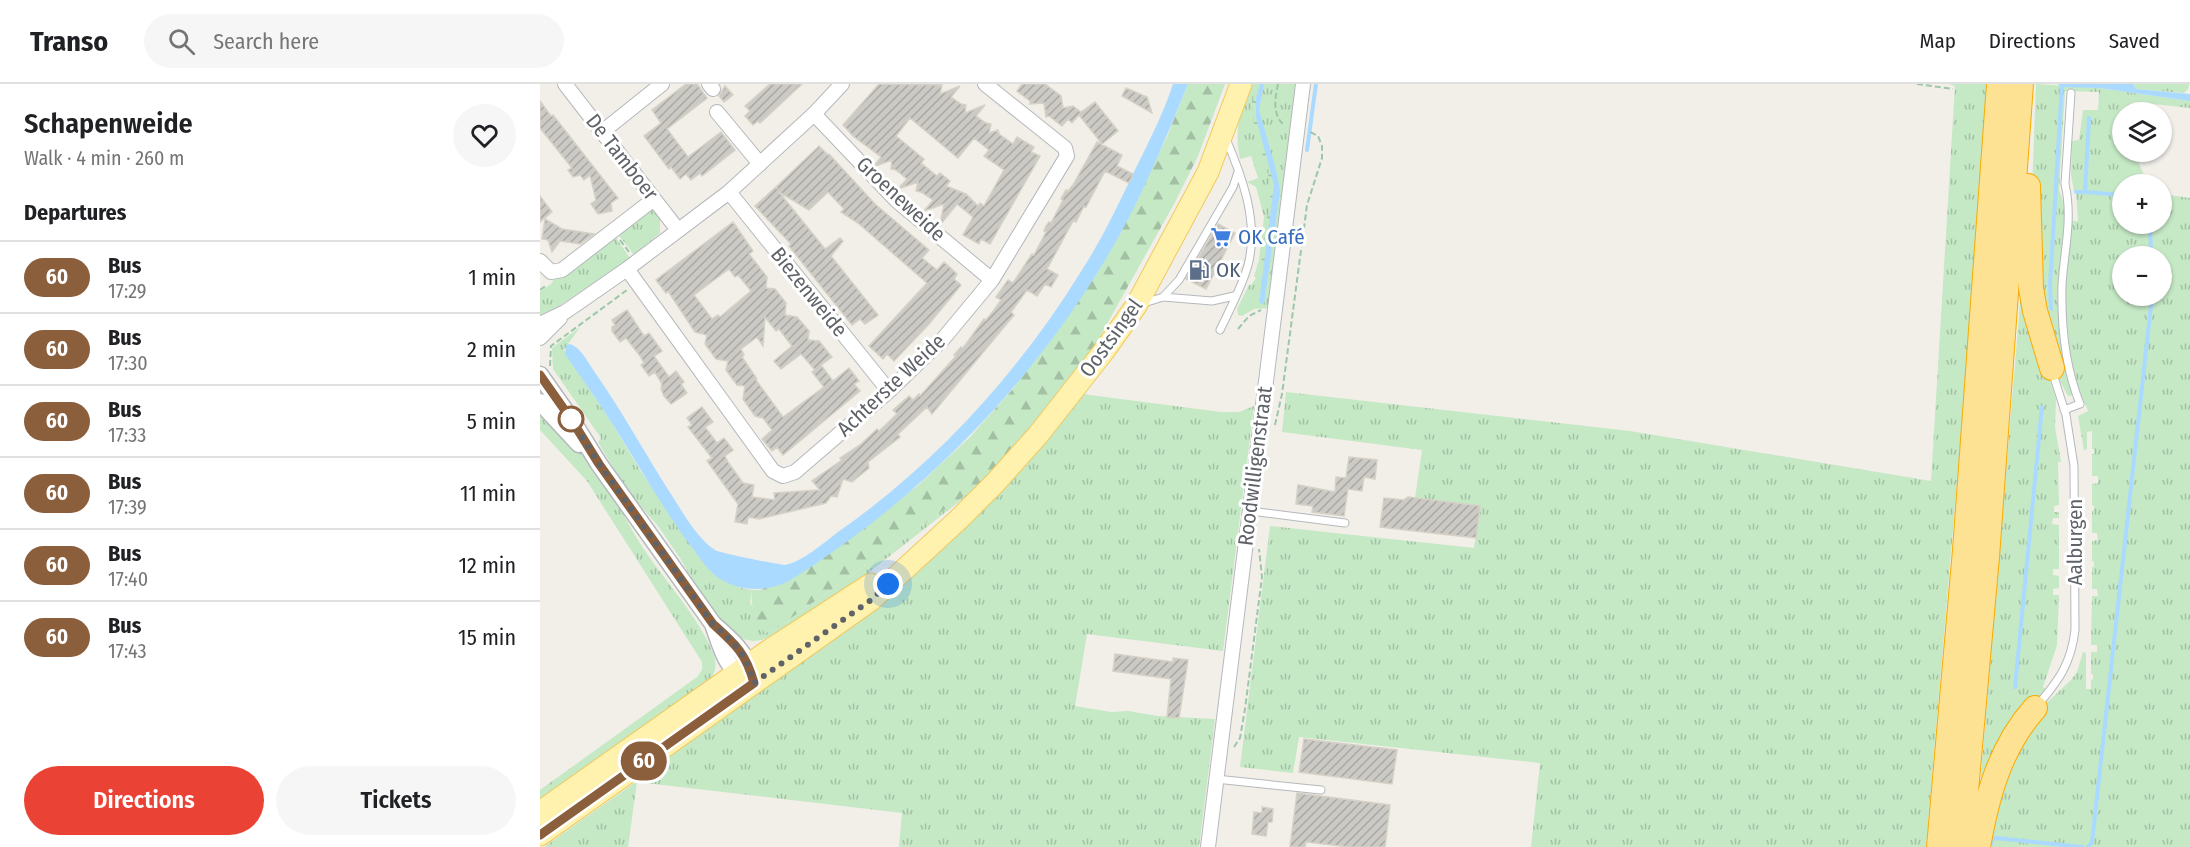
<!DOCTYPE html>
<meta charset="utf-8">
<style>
:root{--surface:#fff;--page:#f6f6f6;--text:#202124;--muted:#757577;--line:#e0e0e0;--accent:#ea4335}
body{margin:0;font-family:"Fira Sans Condensed",sans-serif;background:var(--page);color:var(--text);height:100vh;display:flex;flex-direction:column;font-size:22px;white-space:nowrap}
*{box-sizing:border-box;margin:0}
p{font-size:20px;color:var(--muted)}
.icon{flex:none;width:33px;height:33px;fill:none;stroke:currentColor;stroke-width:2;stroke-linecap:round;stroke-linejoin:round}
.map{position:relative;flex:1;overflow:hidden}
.panel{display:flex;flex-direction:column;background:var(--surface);width:540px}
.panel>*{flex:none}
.badge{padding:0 12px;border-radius:20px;font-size:21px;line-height:39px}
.fabs{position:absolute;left:1572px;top:18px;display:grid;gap:12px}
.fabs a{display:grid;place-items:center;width:60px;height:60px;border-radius:50%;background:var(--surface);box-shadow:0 2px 4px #0004;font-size:30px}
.you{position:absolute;width:30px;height:30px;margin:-15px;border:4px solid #fff;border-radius:50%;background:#1a73e8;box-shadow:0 0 0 9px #1a73e833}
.map>.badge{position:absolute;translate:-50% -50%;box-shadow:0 0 0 3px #fff}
h2{padding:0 24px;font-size:22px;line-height:54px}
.round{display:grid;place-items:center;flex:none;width:63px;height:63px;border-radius:32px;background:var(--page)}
.overview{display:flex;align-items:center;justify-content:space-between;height:102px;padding:0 24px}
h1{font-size:28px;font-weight:600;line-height:45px}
.primary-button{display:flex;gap:12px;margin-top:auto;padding:12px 24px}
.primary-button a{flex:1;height:69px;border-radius:36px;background:var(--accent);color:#fff;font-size:24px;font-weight:600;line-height:69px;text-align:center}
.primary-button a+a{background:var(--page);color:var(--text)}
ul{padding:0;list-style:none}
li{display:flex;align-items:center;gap:18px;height:72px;padding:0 24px;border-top:2px solid var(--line)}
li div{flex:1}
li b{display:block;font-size:22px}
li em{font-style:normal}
li .badge{min-width:66px;font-weight:700;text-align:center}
header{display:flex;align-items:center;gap:36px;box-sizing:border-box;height:84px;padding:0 30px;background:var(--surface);border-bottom:2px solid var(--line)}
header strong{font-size:28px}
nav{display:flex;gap:33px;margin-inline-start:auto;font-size:21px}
.search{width:420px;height:54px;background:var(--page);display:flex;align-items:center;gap:15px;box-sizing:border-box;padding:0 21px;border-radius:33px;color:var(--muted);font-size:22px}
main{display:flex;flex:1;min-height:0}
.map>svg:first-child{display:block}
.grass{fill:url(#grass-tufts);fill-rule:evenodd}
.forest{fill:url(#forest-firs)}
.wetland{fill:url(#wetland-marsh)}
.water{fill:#aadaff}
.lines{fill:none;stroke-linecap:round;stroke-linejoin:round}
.stream{stroke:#aadaff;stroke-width:4}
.building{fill:url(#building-hatch);stroke:#d6d1c6;stroke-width:1.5;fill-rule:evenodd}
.service-casing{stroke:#b5b8bc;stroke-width:9}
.minor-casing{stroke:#b5b8bc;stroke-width:16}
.tertiary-casing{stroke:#b5b8bc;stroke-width:19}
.primary-casing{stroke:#f2c960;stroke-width:23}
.motorway-casing{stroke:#f9ab00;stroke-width:26}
.path{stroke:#9cc7a9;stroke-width:2;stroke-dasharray:6 3;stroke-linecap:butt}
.service{stroke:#fff;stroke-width:7}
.minor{stroke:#fff;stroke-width:14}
.tertiary{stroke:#fff;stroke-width:16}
.primary{stroke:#fff2af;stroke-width:21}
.motorway{stroke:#fde293;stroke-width:24}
.line-casing{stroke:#fff;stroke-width:14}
.line{stroke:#8b5e3c;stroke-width:9}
.walk{stroke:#5f6368;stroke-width:6;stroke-dasharray:0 10.8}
.stop-dot{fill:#fff;stroke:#8b5e3c;stroke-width:3}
.labels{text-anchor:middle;stroke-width:6;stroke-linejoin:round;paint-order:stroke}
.street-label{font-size:21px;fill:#5f6368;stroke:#fff}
.shop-label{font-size:21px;fill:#366cbe;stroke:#fff;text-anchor:start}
.service-label{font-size:21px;fill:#4e5e75;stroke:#fff;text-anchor:start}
</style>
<header>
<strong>Transo</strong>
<div class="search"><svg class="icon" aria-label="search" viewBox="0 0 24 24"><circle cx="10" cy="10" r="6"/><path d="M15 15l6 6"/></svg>Search here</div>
<nav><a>Map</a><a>Directions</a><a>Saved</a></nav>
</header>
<main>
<section class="panel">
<div class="overview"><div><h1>Schapenweide</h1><p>Walk · 4 min · 260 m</p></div><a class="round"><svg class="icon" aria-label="heart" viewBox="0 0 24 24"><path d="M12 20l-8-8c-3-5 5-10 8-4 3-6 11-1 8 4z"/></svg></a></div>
<h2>Departures</h2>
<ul>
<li><span class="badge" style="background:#8b5e3c;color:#fff">60</span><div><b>Bus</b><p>17:29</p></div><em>1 min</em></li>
<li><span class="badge" style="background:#8b5e3c;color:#fff">60</span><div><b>Bus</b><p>17:30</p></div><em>2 min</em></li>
<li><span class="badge" style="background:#8b5e3c;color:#fff">60</span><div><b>Bus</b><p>17:33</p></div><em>5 min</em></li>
<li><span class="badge" style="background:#8b5e3c;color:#fff">60</span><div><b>Bus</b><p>17:39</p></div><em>11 min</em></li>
<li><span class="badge" style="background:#8b5e3c;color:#fff">60</span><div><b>Bus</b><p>17:40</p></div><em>12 min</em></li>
<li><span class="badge" style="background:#8b5e3c;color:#fff">60</span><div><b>Bus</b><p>17:43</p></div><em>15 min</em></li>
</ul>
<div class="primary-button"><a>Directions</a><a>Tickets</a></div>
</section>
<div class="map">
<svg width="1650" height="763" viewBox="0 0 1650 763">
<defs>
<pattern id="grass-tufts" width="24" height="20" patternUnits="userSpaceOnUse" patternTransform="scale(1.5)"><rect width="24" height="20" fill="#c5e8c5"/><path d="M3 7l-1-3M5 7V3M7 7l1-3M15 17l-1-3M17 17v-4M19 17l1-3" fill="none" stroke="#a3c0a4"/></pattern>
<pattern id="forest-firs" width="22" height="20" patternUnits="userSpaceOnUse" patternTransform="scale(1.5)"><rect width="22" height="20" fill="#c5e8c5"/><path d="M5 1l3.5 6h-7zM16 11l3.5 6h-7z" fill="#a3c0a4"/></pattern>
<pattern id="wetland-marsh" width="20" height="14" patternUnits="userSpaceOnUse" patternTransform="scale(1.5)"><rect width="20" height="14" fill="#c5e8c5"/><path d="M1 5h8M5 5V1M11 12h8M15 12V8" fill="none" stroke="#a3c0a4"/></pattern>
<pattern id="building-hatch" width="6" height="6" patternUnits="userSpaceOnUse" patternTransform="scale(1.5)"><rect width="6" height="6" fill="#cccac5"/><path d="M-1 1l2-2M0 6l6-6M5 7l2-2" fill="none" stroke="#a9a8a4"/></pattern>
</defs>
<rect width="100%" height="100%" fill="#f1efe8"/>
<path class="grass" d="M708,0h51l-29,224 -16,1 -12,7 -4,-1 -1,-6 12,-24h2l5,-7 -2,-2 5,-16 5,-43 -8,-30 -9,-5 11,-4 -7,-22 -11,3c-6,-29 0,-47 8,-75z
M1409,0h38l-20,280 -41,483h-395l9,-84 -241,-26 -6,36 -53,-6 30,-241 204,22 6,-42 -65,-8 7,-48 -140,-18 4,-40 344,39 301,50 24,-395z
M1496,0l63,4 91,13v7l-55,-6c-19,6 -13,33 -13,50h13l12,32h-25v40h40v-30l28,4v649h-208l6,-32 51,-105 32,-30 6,-8 6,-20 3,1v36h5v-9l2,-1v-5h-2v-22h6v-7h-6l1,-49h6l-1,-7h-5v-22h2v-5l-2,-1v-20l6,-1 -1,-7h-5v-22l2,-1v-4l-2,-1v-21l6,-1v-7h-6v-22h2v-5h-2v-18l-5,1v17l-3,1 -6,-34 10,-5 -12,-29 -5,-20 -5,-48 -1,-24 7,-69h6l-2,-29h-2l-3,-18 1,-33 7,-1 4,-30h15l1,-18 -34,-1 -6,99c14,32 -1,64 1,97 2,36 9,72 14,108l-6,1 -8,-15 -11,-36 -17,-155zM1582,172h40v40h-40z
M1593,0h56l-1,5 -4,4 -48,-4z
M110,126h4l6,7v16l-26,22 -17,-22z
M74,151l16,23 -90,61v-27l12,-9 2,-5z
M1481,207l35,108 -1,28 6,35h-3l1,43 -5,1v6h5v6h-6l-1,6 7,1v44h-6v6l6,1v12l-6,1v6h6l-2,50 -14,42 3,2 -32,38 -37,96z
M40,243l-16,23 41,62 35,58 56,82 17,22 31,15 8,1 -2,12 15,31 9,-3 214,-151 -120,94 -91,60 -15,7 -9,1 -11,-2 -11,-7 -23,-26 -28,-48 -22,-32 -33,-38 -27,-46 3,-4 -48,-69 -1,-21z
M542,310l139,18h18l15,-6 -31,245 -136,-17 -12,72 36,6 17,-1 30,5 57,3 -16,128h-300l3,-34 -265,-31 -9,65h-84l110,-78 84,-70 118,-83z
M0,324c24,25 49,50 68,80 13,20 23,43 37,63 21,31 54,67 68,102 4,9 3,18 -2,26l-171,127v-16l157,-113 5,-7v-8l-115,-181 -47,-51z"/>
<path class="forest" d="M648,0h37l-27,72 -24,48 -90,161 -96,114 -214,151 -9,3c-10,-14 -15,-26 -13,-43h9l154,-102 55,-51 41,-46 38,-48 65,-99 52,-105z"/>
<path class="wetland" d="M715,0h7l-6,29 20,74 -16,116 -2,-18 13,-94c-4,-37 -27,-70 -16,-107z"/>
<path class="water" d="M633,0h15c-22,54 -45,110 -74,161 -79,137 -191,252 -325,336 -23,11 -47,11 -69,-2 -13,-8 -21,-23 -30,-34 -31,-42 -56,-88 -84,-131 -13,-21 -28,-40 -41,-60l1,-8 3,-2c11,2 19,18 25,27 30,43 54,88 82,131 10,16 23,38 39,48 4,3 66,15 70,15 17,-3 40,-23 53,-33 99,-69 181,-160 244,-262 20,-31 36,-65 52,-98 14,-29 29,-57 39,-88z
M720,0h4l-5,26 17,60 4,21 -16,113 -5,-1 15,-118 -18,-67v-20z
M1518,0h75l3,5 54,5v7l-91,-13 -39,-1z"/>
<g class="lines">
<path class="stream" d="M767,66l9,-66
M1536,108h9l4,-74
M1545,108l37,3
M1610,140l1,32
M1511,225l-1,-24 12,-201
M1475,603l27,-280
M1451,760l1,-5 4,-1 86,9
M1548,763l4,-5 60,-546"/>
</g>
<path class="building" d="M146,0h11l10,14 -40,31 21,28 33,-25 14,18 -33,26 -2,-3 -9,7 -5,-6 -6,5 -9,-12 -2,2 -25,-33 17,-13 -9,-13z
M230,0h32l-42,39 -2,-2 -5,4 -8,-9 5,-5 -5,-5z
M339,0l63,1 -2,9 20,-8 -9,11 10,7 5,1 -1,8 20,-8 -9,11 10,7 5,1 -2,9 9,-3 1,4 14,10 4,-7 17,10 -3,5 9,4 -50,88 -9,-5 -2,5 -16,-9 10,-18 -16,-13 -17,21 4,-21 -20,7 9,-11 -12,-8 -5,-1 2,-9 -20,7 9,-10 -11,-9 -5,-1 1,-9 -16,6 -1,-1 6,-8 -28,-21 -10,-11zM370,34l48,40 16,-20 15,12 -5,6 20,14 -20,36 -4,-3 -2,3 -12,-12 -20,-8 4,-5 -10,-8 -3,3 -16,-13 3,-4 -28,-23z
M482,0h23l16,12 2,12 10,-2 8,6 14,-10 23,29 -16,13 -23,-29 -7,8 -4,-4 -6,7 -13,-10 -3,1 -2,-14 -14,1v-3l-13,-10z
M185,2l8,9 -9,7 -5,-6z
M586,4l21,9 5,16 -30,-17z
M0,17l11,15 2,-1 65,83 -7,5 1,8 -14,3 -7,-10 5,-4 -6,-25 -6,5 -4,-5 -7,2 -5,-7 4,-2 -32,-40z
M557,58l25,13 -5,11 16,8 -4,9 -24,-12 -19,36 -2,-1 -8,16 -3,-1 -26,48 11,6 -7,12 -6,-3 -8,12 -10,-6 -16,22 3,3 -82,99 -5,-7 -29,27 2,3 -32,25 1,6 -17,14 -9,-3 -6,18 -6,-1 -5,7 -67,16 -11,-2 -1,7 -12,-2 3,-18 -31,-43 5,-3 -24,-31 4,-2 -5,-7 15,-11 11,15 -8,5 12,16 7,-5 9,12 -8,6 3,6 15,21 11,2 -2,12 23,3 -1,-7 46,-3 -8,-9 30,-21 -2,-2 20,-13 17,-16 2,2 18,-17 -4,-4 16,-14 4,4 6,-6 1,2 36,-40 -2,-1 7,-8 2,1 21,-29 2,1 8,-10 7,-10 -5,-3 12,-17 5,3 19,-29 2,1 12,-23 -2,-1 2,-5 3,-4 2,1 12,-23 -2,-1 5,-9 2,1 5,-6z
M279,62l9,9 1,-1 46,50 54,46 -7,8 15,12 7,-8 13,12 -3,5 7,6 -32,39 -35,37 -7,-7 -4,5 -14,-13 58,-63 -69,-60 -17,-11 3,-3 -16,-17 -19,18 -30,-18 46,57 15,-11 3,3 -12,15 47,59 -13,9 -5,-5 -8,6 -63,-79 2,-2 -36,-38 21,-19 1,2v-3z
M0,112l12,16 -12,10z
M5,135l17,10 32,5 -14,10 -20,-3 -8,11 -4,-12 -6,-1z
M193,138l20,29 -4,3 18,23 -1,11 9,1 11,14 -1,12 12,2 12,14 -1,9 11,1 13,16 -11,8 12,16 16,-13 10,13 -5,3 6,7 -77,64 -6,-8 -5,4 -10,-12 10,-9 -9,-12 -8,-2 -12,-17 2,-13 -8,-1 -11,-15 2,-9 -12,-2 -11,-15 2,-9 -12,-3 -27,-41 -2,2 -10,-13zM189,185l6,8 3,-2 13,16 -31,26 -2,-2 -6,4 -18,-24zM225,233l11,14 3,-2 13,17 -18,15 7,8 20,-15 14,16 -3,2 12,15 -41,30 -27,-37 1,-1 -15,-22 2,-2 -3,-6 16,-12 6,9z
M678,140l17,9 -29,56 -20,-10z
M87,226l17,26 5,-3 13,18 -8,5 15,21 7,-6 8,11 -3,2 6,9 -16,11 -7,-8 -3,-7 1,-5 -7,-12 -6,4 -8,-11 3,-2 -4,-7 -14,-18 -6,4 -8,-11v-4l3,-2 -3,-5z
M809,373l28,3 -2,19 -11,-2 -2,14 -14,-2 -4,27 -32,-4 1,-6 -17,-2 2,-19 37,7 1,-15 10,1z
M868,413l72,9 -4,32 -96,-11 4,-29 20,2z
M575,570l58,8v-4l15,2 -9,58 -12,-1 4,-38 -58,-8z
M764,655l93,11 -5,34 -93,-12z
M757,709l93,12 -5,42h-36l-43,-5 -1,5h-15z
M722,723l11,2 -1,13h-4l-2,14 -14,-2 2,-22 8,1z"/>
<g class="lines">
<g class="service-casing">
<path id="service" d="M623,213l16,-17 54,-93 5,-15
M604,219l19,-6 49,4 22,-5
M680,246c9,-19 25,-49 29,-69 9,-41 -7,-85 -23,-122
M1524,326l16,-6c-15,-37 -19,-79 -18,-119 2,-34 11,-66 3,-101l6,-91
M710,427l95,12
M1497,622c22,-26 34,-42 38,-76l-1,-164 -8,-51 -14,-44
M676,695l105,11"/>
</g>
<g class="minor-casing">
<path id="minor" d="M25,0l113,146
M169,0l4,5
M177,28l43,52
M274,30l82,86 96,80
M62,48l60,-48
M189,108l160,199
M0,177l11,11 11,-2 92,-71
M87,185l146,202 10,5 12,-4 94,-81 54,-52 49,-59 75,-124 -2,-8 -80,-64
M0,240l25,-12 62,-43 102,-77 85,-78 28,-30
M0,254l20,-20
M668,763l95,-763"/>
</g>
<g class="tertiary-casing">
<path id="tertiary" d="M0,291l31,44 28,45 114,160c16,14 33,28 39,50
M0,318l39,42
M174,543c7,19 12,42 31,51"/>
</g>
<g class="primary-casing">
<path id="primary" d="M0,728l228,-161 103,-67
M0,751l331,-235 87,-80 37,-37 43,-48 66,-84 32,-45 72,-134 33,-88"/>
</g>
<g class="motorway-casing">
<path id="motorway" d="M1488,102l3,102 4,23 17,57
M1399,763l26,-297 34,-466
M1421,763l26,-290 34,-473
M1438,763c9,-51 22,-100 57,-139"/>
</g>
<path class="path" d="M738,0c-3,14 -6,31 6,41
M1377,0l36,5
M80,156l9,12
M0,206l7,-5
M698,245l11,-13 12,-6
M10,282l1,-20 76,-56
M735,341l7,-31 25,-189 15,-47v-12l-4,-10 -8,-4
M694,663l6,-9 5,-29 17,-132 -3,-28"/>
<use href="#service" class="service"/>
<use href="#minor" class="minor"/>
<use href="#tertiary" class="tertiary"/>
<use href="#primary" class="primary"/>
<use href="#motorway" class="motorway"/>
</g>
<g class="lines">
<g class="line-casing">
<path id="line" d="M0,291l31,44 28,45 114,160c22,20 33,29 41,59l-214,152"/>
</g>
<use href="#line" class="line"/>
<path class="walk" d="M31,335l28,45 114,160c22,20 33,29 41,59l117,-83 17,-16"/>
</g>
<defs>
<g id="supermarket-bare" transform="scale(1.62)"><path d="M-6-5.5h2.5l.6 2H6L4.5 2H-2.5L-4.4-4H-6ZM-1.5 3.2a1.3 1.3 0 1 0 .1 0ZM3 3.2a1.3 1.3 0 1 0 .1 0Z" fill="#3f7fe0" stroke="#fff" stroke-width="2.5" paint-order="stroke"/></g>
<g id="fuel-bare" transform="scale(1.62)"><path d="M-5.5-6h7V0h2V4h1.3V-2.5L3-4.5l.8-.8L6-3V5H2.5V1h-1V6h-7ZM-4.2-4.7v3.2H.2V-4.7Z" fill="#5c6f8a" stroke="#fff" stroke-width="2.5" paint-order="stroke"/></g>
</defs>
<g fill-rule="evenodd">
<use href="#supermarket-bare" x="681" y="153"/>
<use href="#fuel-bare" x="659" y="186"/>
</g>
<circle class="stop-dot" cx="31" cy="335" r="12"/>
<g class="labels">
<g class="street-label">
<text transform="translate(82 73) rotate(52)" y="7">De Tamboer</text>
<text transform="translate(361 115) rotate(43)" y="7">Groeneweide</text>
<text transform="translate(269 208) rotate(51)" y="7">Biezenweide</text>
<text transform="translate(571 254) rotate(-54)" y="7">Oostsingel</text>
<text transform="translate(351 301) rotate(-43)" y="7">Achterste Weide</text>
<text transform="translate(715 382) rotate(-83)" y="7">Roodwilligenstraat</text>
<text transform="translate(1535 458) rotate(-90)" y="7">Aalburgen</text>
</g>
<g class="shop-label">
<text x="698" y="160">OK Café</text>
</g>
<g class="service-label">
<text x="676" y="193">OK</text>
</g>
</g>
</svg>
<div class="fabs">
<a><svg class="icon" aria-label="layers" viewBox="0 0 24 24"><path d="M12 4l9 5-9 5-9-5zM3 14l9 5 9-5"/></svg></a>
<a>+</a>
<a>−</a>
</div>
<div class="you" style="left:348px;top:500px"></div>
<b class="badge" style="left:104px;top:677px;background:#8b5e3c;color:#fff">60</b>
</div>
</main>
